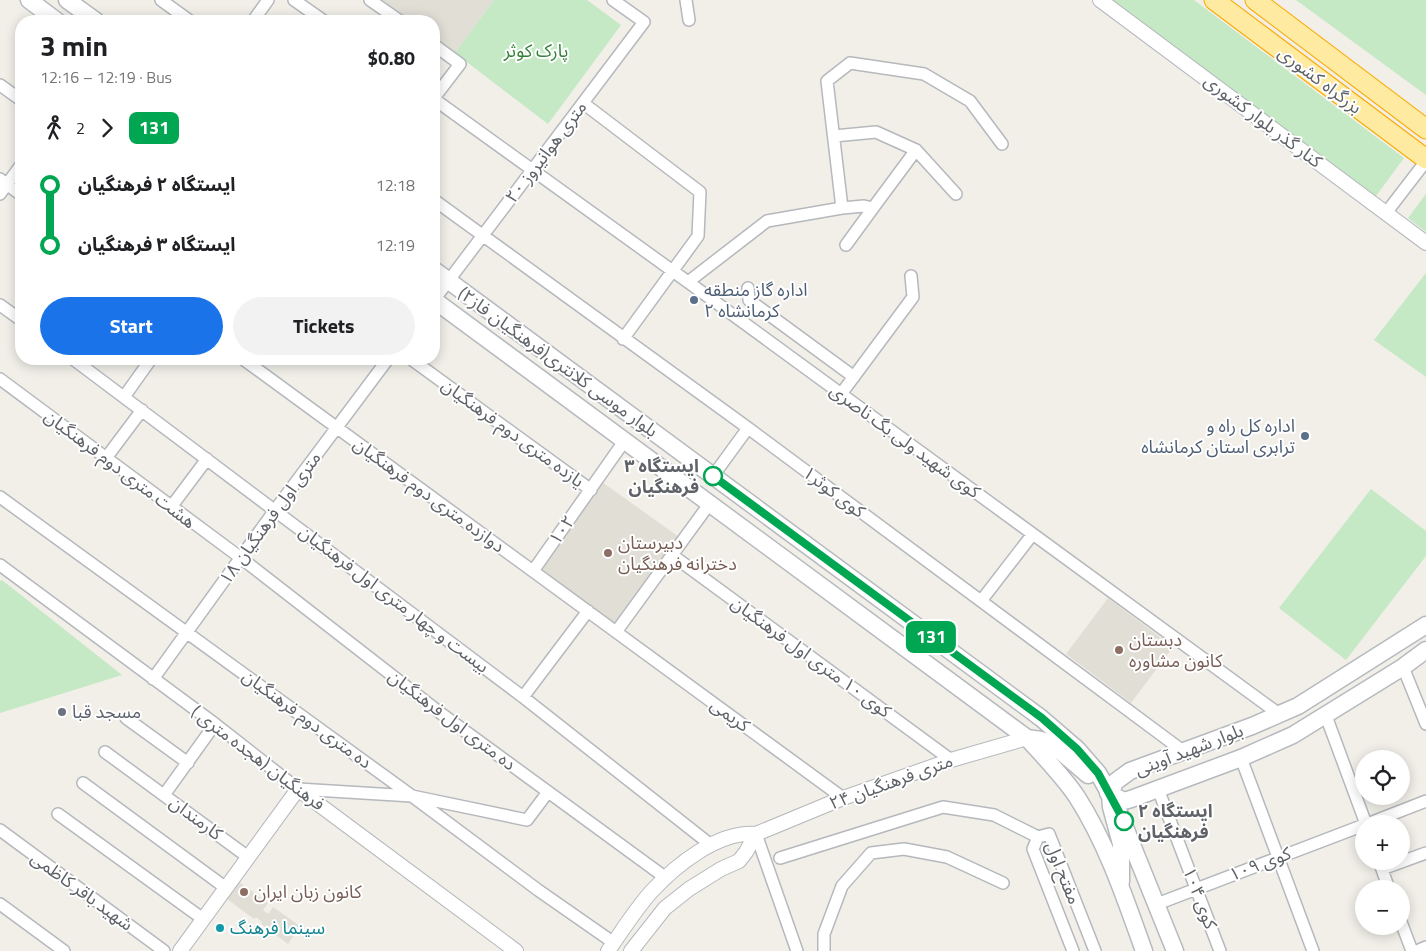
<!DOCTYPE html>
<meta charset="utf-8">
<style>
:root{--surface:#fff;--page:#f2f2f2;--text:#202124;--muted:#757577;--accent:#1a73e8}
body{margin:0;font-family:"Titillium Web","Noto Sans Arabic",sans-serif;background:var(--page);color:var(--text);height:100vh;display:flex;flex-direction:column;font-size:19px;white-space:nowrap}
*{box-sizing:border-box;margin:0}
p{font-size:16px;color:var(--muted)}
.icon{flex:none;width:28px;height:28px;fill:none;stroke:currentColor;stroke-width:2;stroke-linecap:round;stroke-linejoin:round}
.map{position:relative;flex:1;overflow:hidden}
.sheet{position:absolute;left:15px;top:15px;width:425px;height:350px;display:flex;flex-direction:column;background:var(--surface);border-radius:20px;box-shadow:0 2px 12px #0003}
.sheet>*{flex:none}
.badge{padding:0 10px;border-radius:8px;font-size:18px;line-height:32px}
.tools{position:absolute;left:1355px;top:750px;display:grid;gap:10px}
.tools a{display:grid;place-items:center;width:55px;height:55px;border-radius:50%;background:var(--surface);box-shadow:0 2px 12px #0003;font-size:25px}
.map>.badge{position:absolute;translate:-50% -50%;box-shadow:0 0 0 2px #fff}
.legs{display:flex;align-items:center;gap:8px;height:55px;padding:0 25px;font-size:16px}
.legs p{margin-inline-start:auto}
.head{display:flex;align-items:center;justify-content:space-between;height:85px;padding:0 25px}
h1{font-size:28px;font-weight:700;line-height:38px}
.primary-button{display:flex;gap:10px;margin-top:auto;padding:10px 25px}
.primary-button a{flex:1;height:58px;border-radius:30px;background:var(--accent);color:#fff;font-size:20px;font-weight:700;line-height:58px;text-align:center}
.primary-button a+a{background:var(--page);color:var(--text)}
ul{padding:0 25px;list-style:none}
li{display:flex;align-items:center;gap:18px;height:60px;font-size:19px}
li i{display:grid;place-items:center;width:8px;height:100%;margin:0 6px;background:currentColor}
li i::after{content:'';width:12px;height:12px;margin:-6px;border:4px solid;border-radius:50%;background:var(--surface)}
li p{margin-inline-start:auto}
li:first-child i{background:linear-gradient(#0000 50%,currentColor 0)}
li:last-child i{background:linear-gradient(currentColor 50%,#0000 0)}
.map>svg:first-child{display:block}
.education{fill:#e1ded6}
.green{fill:#c5e8c5}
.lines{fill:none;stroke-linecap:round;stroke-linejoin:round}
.minor-casing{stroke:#b5b8bc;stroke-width:14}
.tertiary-casing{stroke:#b5b8bc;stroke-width:16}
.secondary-casing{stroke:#b6babf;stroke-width:19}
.trunk-casing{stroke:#f9ab00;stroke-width:21}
.minor{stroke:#fff;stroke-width:11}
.tertiary{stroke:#fff;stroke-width:14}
.secondary{stroke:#fff;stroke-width:16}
.trunk{stroke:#feeaa1;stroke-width:19}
.line-1-casing{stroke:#fff;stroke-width:11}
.line-1{stroke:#00a651;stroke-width:8}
.service-dot{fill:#5c6f8a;stroke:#fff;stroke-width:2}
.stop-1-dot{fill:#fff;stroke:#00a651;stroke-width:2.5}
.education-dot{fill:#8d6e63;stroke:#fff;stroke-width:2}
.worship-dot{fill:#6b7280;stroke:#fff;stroke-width:2}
.culture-dot{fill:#0f9aa8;stroke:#fff;stroke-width:2}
.labels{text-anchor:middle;stroke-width:4;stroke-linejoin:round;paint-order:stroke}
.park-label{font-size:18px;fill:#348238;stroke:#fff}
.street-label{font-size:18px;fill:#5f6368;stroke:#fff}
.service-label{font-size:18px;fill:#4e5e75;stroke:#fff;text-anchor:start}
.stop-label{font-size:18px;font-weight:bold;fill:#5f6368;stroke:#fff;text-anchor:end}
.education-label{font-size:18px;fill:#785e54;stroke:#fff;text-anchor:start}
.worship-label{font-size:18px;fill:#5b616d;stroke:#fff;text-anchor:start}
.culture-label{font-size:18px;fill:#0d838f;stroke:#fff;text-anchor:start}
</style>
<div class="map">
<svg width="1426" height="951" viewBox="0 0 1426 951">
<rect width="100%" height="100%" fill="#f1efe8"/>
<path class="education" d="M382,0h112l-39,53 -21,-15v-17h-23z
M602,482l77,55 -64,89 -77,-57z
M1108,598l65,49 -42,56 -65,-49z
M239,882l29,21 -5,7 5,4 5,-7 27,19 -12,18 -27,-20 1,-2 -6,-5 -2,2 -27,-20z"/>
<path class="green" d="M494,0h93l34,25 -73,99 -93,-71z
M1108,0h86l210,158 -31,42z
M1296,0h130v95z
M1426,194v38l-18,-14z
M1426,273v104l-52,-37z
M1371,489l55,42v25l-80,104 -67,-52z
M2,580l120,95 -122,38v-132z"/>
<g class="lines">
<g class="minor-casing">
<path id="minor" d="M161,0l29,21
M294,0l30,21
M370,0l30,21
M686,0l3,20
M253,21l15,-21
M434,45l26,19 -26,34
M0,85l21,15
M434,99l254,183 591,432
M583,103l117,89 -2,44 -75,103
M834,136l42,-4 40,18
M0,179l21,16
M0,194l21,-29
M434,200l314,228 435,323
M842,208l-15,-127 23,-18 74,11 46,27 32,43
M1386,213l40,-52
M846,245l27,-37
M688,282l79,-61 75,-13 22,-2 9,2 43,-58 40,44
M748,288l1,12 105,77
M434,300l210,-278 -31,-22
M0,305l21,15
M73,359l450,338 188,148
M243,359l600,439
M411,359l180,131
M0,379l241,179 202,157 223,163
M841,394l72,-97 -2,-21
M124,397l27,-38
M106,458l36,-48
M713,476l35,-48
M0,497l412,299 126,94 76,53
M171,507l36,-48
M672,555l279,205
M0,565l215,159 83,65 114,7 115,24 21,-28
M533,571l92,-131
M981,601l51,-66
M616,632l94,-129
M1403,667l23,57
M153,679l122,-169 113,-151
M523,697l65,-86
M1326,716l40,108
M126,718l62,45
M105,752l143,105
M1241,758l72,193
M83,783l143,105
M1158,789l62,162
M164,795l51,-71
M58,814l145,105
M1367,824l59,-23
M0,830l164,121
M756,834l41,117
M780,858l163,-51 51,8 44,22
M1379,861l10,28
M1382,869l44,-16
M0,904l64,47
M1157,904l207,-79
M1401,922l11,29
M824,951v-17l18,-48 29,-33 33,-4 43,8 56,26
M1073,951l-40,-102 5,-12 11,-3 46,117
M1417,951l9,-4"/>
</g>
<g class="tertiary-casing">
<path id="tertiary" d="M1100,0l326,243
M180,951l118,-162 218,162
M608,951c14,-20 27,-41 43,-59 25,-27 67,-61 105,-58l87,-36 108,-38 76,-22
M631,951l34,-43 24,-19 32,-20 18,-8 7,-9 10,-18"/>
</g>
<g class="secondary-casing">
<path id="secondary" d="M29,0l28,21
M67,0l29,21
M434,270l607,448 36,31 21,24 18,32 59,146
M434,300l593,438c17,19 36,38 50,59 30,47 48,101 67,154
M1027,738l14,2 11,4 36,31
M1108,793l16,8 7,-2 110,-41 52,-23 110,-68 23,-17
M1121,882v-38l-10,-37 -1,-12 5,-13 15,-11 122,-45 46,-20 128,-81"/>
</g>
<g class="trunk-casing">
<path id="trunk" d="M1214,0l212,159
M1255,0l171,129"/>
</g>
<use href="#minor" class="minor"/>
<use href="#tertiary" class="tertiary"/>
<use href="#secondary" class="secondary"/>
<use href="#trunk" class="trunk"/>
</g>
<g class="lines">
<g class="line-1-casing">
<path id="line-1" d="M713,476l329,242 35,31 21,24 26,48"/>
</g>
<use href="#line-1" class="line-1"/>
</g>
<g class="service-dot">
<circle cx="694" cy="300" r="5"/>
<circle cx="1305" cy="436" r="5"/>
</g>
<g class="stop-1-dot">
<circle cx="713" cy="476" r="9"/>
<circle cx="1124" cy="821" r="9"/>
</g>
<g class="education-dot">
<circle cx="608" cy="553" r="5"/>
<circle cx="1119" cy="650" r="5"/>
<circle cx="244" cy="892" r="5"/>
</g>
<circle class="worship-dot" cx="62" cy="712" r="5"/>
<circle class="culture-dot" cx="220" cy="928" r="5"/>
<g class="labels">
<g class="park-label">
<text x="536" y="57">پارک کوثر</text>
</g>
<g class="street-label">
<text transform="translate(1320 80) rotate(37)" y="6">بزرگراه کشوری</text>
<text transform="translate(1263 121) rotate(37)" y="6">کنار گذر بلوار کشوری</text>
<text transform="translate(546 152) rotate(-53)" y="6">۲۰ متری هوانیروز</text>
<text transform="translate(558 362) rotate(36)" y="6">بلوار موسی کلانتری(فرهنگیان فاز۲)</text>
<text transform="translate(513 433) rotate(36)" y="6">یازده متری دوم فرهنگیان</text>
<text transform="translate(905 441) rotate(36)" y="6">کوی شهید ولی بگ ناصری</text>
<text transform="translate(120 469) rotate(37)" y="6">هشت متری دوم فرهنگیان</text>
<text transform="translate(834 492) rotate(37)" y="6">کوی کوثر۱</text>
<text transform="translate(429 495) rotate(36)" y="6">دوازده متری دوم فرهنگیان</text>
<text transform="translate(270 518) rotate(-54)" y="6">۱۸ متری اول فرهنگیان</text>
<text transform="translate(562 530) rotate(-55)" y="6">۱۰۲</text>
<text transform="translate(394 599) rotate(37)" y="6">بیست و چهار متری اول فرهنگیان</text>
<text transform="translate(811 657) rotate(36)" y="6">کوی ۱۰ متری اول فرهنگیان</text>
<text transform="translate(730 715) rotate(36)" y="6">کریمی</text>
<text transform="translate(307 719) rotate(36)" y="6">ده متری دوم فرهنگیان</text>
<text transform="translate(452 720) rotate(37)" y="6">ده متری اول فرهنگیان</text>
<text transform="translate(1189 750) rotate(-21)" y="6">بلوار شهید آوینی</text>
<text transform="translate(258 758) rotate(37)" y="6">فرهنگیان (هجده متری )</text>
<text transform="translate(891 782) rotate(-20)" y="6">۲۴ متری فرهنگیان</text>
<text transform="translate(196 818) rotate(37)" y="6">کارمندان</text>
<text transform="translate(1260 864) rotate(-21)" y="6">کوی ۱۰۹</text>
<text transform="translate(1063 873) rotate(68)" y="6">مفتح اول</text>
<text transform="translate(82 891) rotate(36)" y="6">شهید باقر کاظمی</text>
<text transform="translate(1200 898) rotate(69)" y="6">کوی ۱۰۴</text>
</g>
<g class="service-label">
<text x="704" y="296">اداره گاز منطقه<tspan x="704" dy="21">۲ کرمانشاه</tspan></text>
<text x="1295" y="432" text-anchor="end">اداره کل راه و<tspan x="1295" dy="21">ترابری استان کرمانشاه</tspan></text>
</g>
<g class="stop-label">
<text x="699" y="472">ایستگاه ۳<tspan x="699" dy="21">فرهنگیان</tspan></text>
<text x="1138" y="817" text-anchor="start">ایستگاه ۲<tspan x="1138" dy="21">فرهنگیان</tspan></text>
</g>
<g class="education-label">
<text x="618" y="549">دبیرستان<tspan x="618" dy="21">دخترانه فرهنگیان</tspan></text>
<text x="1129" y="646">دبستان<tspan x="1129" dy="21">کانون مشاوره</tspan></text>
<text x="254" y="898">کانون زبان ایران</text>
</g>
<g class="worship-label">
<text x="72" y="718">مسجد قبا</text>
</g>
<g class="culture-label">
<text x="230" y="934">سینما فرهنگ</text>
</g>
</g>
</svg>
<div class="tools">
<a><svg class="icon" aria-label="locate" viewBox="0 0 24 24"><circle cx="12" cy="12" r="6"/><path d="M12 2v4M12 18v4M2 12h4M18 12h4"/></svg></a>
<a>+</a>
<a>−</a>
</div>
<b class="badge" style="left:931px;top:637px;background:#00a651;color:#fff">131</b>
<section class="sheet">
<div class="head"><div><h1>3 min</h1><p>12:16 – 12:19 · Bus</p></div><b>$0.80</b></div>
<div class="legs"><svg class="icon" aria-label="walk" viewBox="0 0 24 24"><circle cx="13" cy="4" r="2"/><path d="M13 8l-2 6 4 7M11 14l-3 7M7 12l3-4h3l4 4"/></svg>2<svg class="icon" aria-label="forward" viewBox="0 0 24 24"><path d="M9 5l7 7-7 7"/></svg><b class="badge" style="background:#00a651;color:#fff">131</b></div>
<ul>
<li><i style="color:#00a651"></i><b>ایستگاه ۲ فرهنگیان</b><p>12:18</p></li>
<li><i style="color:#00a651"></i><b>ایستگاه ۳ فرهنگیان</b><p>12:19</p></li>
</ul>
<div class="primary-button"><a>Start</a><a>Tickets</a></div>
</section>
</div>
